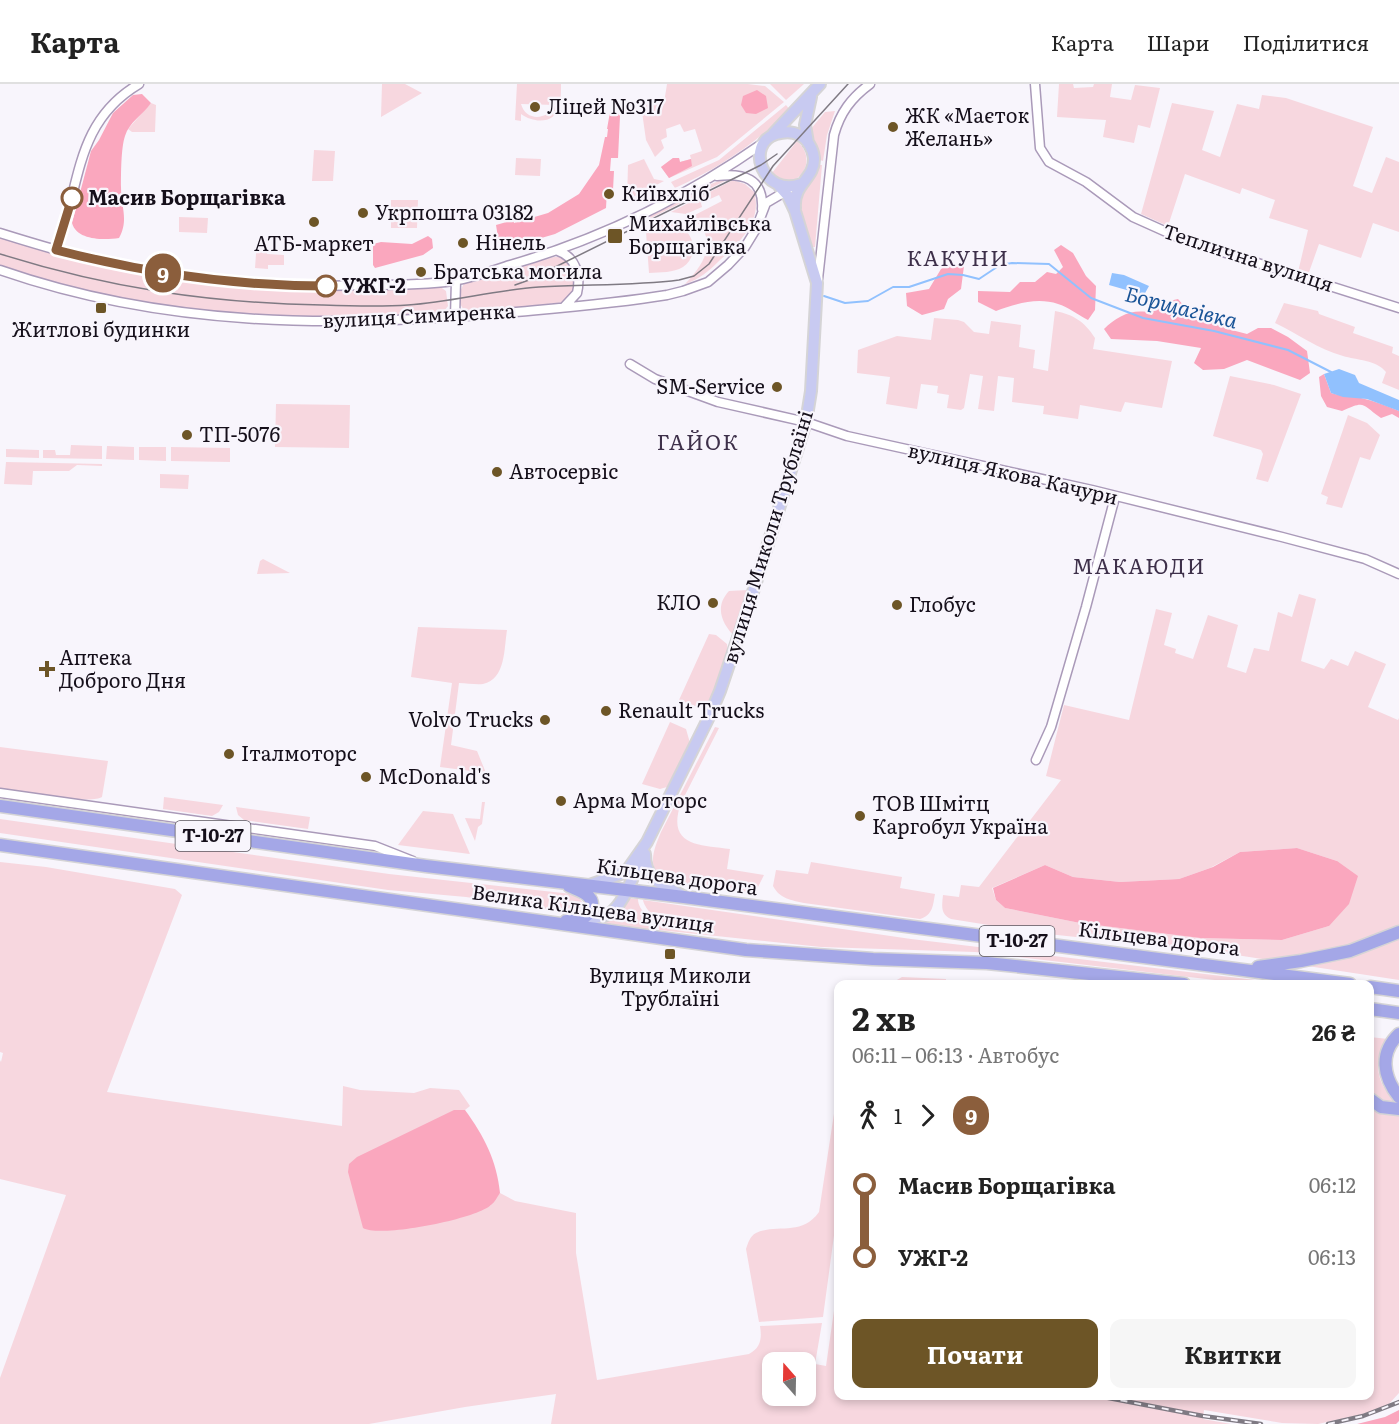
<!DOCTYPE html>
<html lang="uk">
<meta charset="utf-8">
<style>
:root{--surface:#fff;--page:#f6f6f6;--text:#222;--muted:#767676;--line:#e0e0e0;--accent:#6d5526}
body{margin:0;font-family:Literata,serif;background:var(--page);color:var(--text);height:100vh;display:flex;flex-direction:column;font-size:22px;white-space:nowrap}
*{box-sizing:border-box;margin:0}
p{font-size:20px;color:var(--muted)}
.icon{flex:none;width:33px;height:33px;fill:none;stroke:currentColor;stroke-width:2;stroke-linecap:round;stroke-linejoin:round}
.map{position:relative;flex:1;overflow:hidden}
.details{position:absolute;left:834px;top:896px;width:540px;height:420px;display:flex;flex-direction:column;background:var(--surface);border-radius:12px;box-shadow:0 3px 9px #0003}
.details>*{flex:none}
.badge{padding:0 12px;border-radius:20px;font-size:21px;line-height:39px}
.needle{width:39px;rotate:340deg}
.controls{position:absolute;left:762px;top:1268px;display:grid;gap:12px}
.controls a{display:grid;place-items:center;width:54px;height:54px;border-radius:12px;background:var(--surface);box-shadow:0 3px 9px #0003;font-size:30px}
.map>.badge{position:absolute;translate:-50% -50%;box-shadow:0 0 0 3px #fff}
.legs{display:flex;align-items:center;gap:9px;height:66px;padding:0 18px;font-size:20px}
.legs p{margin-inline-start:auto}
.head{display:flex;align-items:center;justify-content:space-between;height:102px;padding:0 18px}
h1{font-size:33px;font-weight:700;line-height:45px}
.cta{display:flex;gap:12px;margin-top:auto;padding:12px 18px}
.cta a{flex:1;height:69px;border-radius:12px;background:var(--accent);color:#fff;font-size:24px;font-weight:700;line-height:69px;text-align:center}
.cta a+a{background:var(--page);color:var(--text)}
ul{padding:0 18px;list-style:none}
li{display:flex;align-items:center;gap:21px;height:72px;font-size:22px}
li i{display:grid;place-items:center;width:9px;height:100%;margin:0 8px;background:currentColor}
li i::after{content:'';width:15px;height:15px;margin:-8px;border:4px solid;border-radius:50%;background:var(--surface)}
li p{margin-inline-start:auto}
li:first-child i{background:linear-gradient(#0000 50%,currentColor 0)}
li:last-child i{background:linear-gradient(currentColor 50%,#0000 0)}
header{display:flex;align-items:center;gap:36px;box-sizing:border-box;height:84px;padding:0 30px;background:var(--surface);border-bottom:2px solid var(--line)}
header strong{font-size:28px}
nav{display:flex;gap:33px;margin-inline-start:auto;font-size:21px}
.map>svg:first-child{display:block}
.green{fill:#f7d7df;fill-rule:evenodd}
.forest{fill:#faa7be}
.water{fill:#91c1fe}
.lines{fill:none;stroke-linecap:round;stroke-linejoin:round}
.stream{stroke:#91c1fe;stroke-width:2}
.minor-casing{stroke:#aa9ab9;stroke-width:11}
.major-casing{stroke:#d5d4d6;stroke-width:14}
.highway-casing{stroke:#d5d4d6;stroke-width:15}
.minor{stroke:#fff;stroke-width:8}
.major{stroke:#c8caf1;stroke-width:10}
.highway{stroke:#a4a7e7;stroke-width:12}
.tram{stroke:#7f7a83;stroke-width:1.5}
.rail-casing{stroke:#7f7a83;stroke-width:4.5}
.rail{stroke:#f8f5fc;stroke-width:2;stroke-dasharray:7;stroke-linecap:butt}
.line-1-casing{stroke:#fff;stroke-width:14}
.line-1{stroke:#8b5e3c;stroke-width:9}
.poi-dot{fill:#6d5526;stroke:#f8f5fc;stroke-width:2}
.stop-1-dot{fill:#fff;stroke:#8b5e3c;stroke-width:3}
.labels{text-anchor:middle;stroke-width:4.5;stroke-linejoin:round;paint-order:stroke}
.shield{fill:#f8f5fc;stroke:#59545e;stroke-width:1.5}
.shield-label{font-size:18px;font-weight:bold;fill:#150f1a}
.poi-label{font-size:20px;fill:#150f1a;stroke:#f8f5fc;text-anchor:start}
.stop-label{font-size:20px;font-weight:bold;fill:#150f1a;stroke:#f8f5fc;text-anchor:start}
.street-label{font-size:20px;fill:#150f1a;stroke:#f8f5fc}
.neighbourhood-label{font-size:21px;letter-spacing:1.5px;fill:#3e304a;stroke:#f8f5fc}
.water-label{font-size:21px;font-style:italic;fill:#1a5497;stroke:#f8f5fc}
</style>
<header>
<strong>Карта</strong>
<nav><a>Карта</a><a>Шари</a><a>Поділитися</a></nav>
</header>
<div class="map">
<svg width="1399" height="1340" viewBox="0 0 1399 1340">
<rect width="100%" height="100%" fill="#f8f5fc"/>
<path class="green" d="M382,0h23l17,9 -41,24z
M517,0h44c0,6 0,13 -1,20 -4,20 -25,20 -39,10v7l-6,-1zM521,20l34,1c-7,15 -29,17 -34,-1z
M667,0h81l17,2 19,16 -67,55 -48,21 -8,-11 12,-9h6l1,4 11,-3 -1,-4 12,-4 -7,-22 -11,3 -4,-8 -14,5 1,8 -6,3 3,8 -9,9 -9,-17 -5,-35 23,-2z
M770,0h34l-18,16z
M1059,0h14l1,4 19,-1 1,-3h18l-2,13 21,3 4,-15 25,3 -10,40 -12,-3 -4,18 -31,-6 3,-17 -49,-3z
M1262,11l24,3 87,29 -20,59 19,7 14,-36 13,5v70l-26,-9 -12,35 -42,-14 -11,31 -10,-3 10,-42 -39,-12 6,-18 -33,-12 -2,6 -55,-20 -17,52 -27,-12 31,-111 42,8 -12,39 18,7 17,-53 22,5z
M151,19l5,2 -1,27h-23l-4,-3z
M786,21l4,5c-35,34 -71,58 -115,78l-4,-6 48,-22z
M835,27l-8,24 -4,26 -3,-1 -10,-30 15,-18z
M797,57c25,22 -5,56 -25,32z
M314,66l21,1 -2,30h-21z
M516,74l25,1 -1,17 -25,-1z
M644,75l10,20 10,2 -37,19 1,-35z
M820,81h2l-7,82h-2c-4,-12 -17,-41 -11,-52 5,-11 14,-19 18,-30z
M721,96l4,1 -74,37 -2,-2 57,-30z
M733,96l12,4 9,8c9,29 -15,51 -34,68 -11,11 -20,19 -35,24 20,-21 35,-45 6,-67l31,-16 -3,-6 -18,8 1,4 -16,7 -15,-2z
M391,116h27l-1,28h-26z
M179,133l29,1 -1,15 -28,-1z
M672,140c20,2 30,30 11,43 -10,6 -22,5 -34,6l-3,-41 16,-7z
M0,153c141,49 291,58 439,49l7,5 2,15 -7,9c-112,6 -225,3 -336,-19 -35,-8 -70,-19 -105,-29z
M257,156h10v14l17,1v10h-16v4l-13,-1z
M554,173h9c13,11 18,34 2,45l-96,11c-13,-6 -11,-21 -4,-31z
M1284,219l34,8 1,3 36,13 -2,6 40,14 -1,6 7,3v34l-17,-7 4,-11c-9,-12 -30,-12 -43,-16 -25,-7 -45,-22 -68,-33z
M1055,227c19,4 29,10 40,27l-2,11 79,12 -10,47 -37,-6 -4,10 -41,-7 -2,14 -35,-5 1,-8 -32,-4 2,-24 -16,-2 -4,35 -16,-2 5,-33 -13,-2 -6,34 -3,2 -14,-2 2,-13 -12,-2 1,-7 -17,-2 -4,25 -31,-5 4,-27 -33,-4 1,-23 39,-14 34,4 3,-22 24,2 6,2 10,10 15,2 2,-13 30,4 -2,22 16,3 -2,18 15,3z
M1230,292l44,9 27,9 -33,88 -12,-3 7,-25 -2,-4 -48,-14z
M276,320l74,1 -1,43 -74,-1z
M1348,331l19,8 13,12 -10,25 -10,-3 -18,51 -16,-4 2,-7 -7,-3z
M71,361l31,1v13l-59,-1v-8h12l1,5h14z
M107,362l27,1v13l-28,-1z
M139,363h27v14l-27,-1z
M171,363l59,1v14l-59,-1z
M6,365l33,1v8l-33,-1z
M6,378l96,2v2l-25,-1 -8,6h-36l-1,14 -28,-1z
M160,390l29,1 -1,14 -28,-1z
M263,475l2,1 25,13 -33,1 3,-13z
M748,506l-13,47c-13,-13 -21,-30 -6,-46z
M1299,510l17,5 -15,62 23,8 7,-10 17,7 7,-15 31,13 -18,43 30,13 1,-2v262l-176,-27 -184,-20 -88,-14c-11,-5 -9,-14 -8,-24l16,2 2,-12 18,2 82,-107 -15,-4 18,-71 65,15 27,-111 16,4 -8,32 12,4 -1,4 18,6 15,-44 30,10 -11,42 19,6 8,-25 15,3 9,-39 14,5zM1297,764l40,13 -8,65 -47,14 -82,-2 -120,-15 -75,-15 -9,-8 -4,-12 53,-23 28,12 47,5 59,-3 31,-11 30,-16z
M418,543l89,3c-3,18 -1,49 -24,54 -7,1 -16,-1 -24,-1l-8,62 26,6 9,22 -46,-6 12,-84 -41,-6z
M709,550l7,1 11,9 1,8 -17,47 -13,8 -19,-7z
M670,638l16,7 4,14 -23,44 -7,2 -18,-5z
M715,643l4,1 -38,75c-15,43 18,42 49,46l-3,20 37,6 -6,12 -9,6 -83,-12c-21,-12 -12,-32 -5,-49z
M0,663l108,14 -6,36c-11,8 -84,-6 -102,-9z
M164,713l59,8 -4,7 -7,4 -49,-7z
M482,718h3l-3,22 -4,3 -3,14 -10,-23 15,1z
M236,723l74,10 -2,12 -64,-9 -6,-5z
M423,727l30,3 17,40 -72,-9z
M0,735l389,55 183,20 5,2 6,7 -4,8 -4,2 -109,-16 -78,-7 -388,-57z
M0,778l46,5 129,22 7,6 -75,197 235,34 1,-40 17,4 54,3 16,-5 29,2 11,16 -5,4h-11l36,96 10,-13 15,8 61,12v40l21,127 152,-26c12,-6 13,-16 11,-28l62,-3 -7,41 11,2 12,-83v112h244l11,2 1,-2h276v-290l29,10v278l-12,13 -24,8 -45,10 -36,-1 -78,-13 -1,9 28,5h-680l5,-30 -91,13 -96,17h-369v-46l66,-183 -66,-16v-119l1,2 2,-9 -3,-1zM772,1278h34v33h-34z
M811,778l91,15 -2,11 35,6c-2,11 -2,21 -15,25l-116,-16c-13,-3 -24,-4 -31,-17l3,-16 32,4z
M626,814l12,1c0,13 15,18 16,31l-51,-6 -1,-2z
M643,816l268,39 377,45h-39l-274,-32 -154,-5 -162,-17c0,-12 -14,-19 -16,-30z
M902,893l44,2v5h-56z
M1370,953l18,2c-16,25 -12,45 10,64l-18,-2 -10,-9z
M838,1020v102l-15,111 -64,5 -13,-73c2,-6 4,-13 10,-16 22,-10 45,4 63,-21l16,-105z"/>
<path class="forest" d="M757,6l9,6 2,12 -12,6 -10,-1 -5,-8 2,-9z
M142,10l9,9c-8,12 -22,19 -26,33 -4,12 -4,38 -4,51 0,20 8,33 -2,51 -14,2 -42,3 -47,-15l19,-72 8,-11 14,-27 20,-18z
M610,28h7l3,4 -2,42h-7l-1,13h4l-1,19h-6l-1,18 -51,26 -55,16 -4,-25 17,-5 1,3 34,-10 31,-19 20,-29 6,-28h2l1,-8h-1z
M673,74h6l1,4 11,-3 1,7 -23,12 -8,-11z
M428,152l4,3 1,9 -10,7 -48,13 -2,-3v-21l8,-2 31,2z
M1061,161l12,8 13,23 10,10 -1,24 -7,10c-10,-5 -20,-13 -30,-16 -21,-7 -43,0 -62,7l-18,-9v-11l32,1 10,-10h15l12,-10 9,2 7,-7 -9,-17z
M949,179l15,3 -3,23 -13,10 -4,10 -22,6 -15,-9 -1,-13 23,-4 12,-20z
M1178,215l13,15 26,2 7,12 23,6 11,-6h13l17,9 19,14 3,22 -10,7 -53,-20 -23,9 -21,1 -9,-7 7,-15 -44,-7 -46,-2 -7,-10c13,-13 29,-21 47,-16l5,-9z
M1324,290l7,19c10,3 19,3 30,5 13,3 26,8 38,13v7l-7,-4 -11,4c-20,-14 -15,-18 -39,-7l-15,-4 -6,-11 -2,-19z
M1297,764l40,13 21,15 -9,28 -20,22 -47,14 -82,-2 -120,-15 -75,-15 -9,-8 -3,-12 52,-23 28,12 47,5 59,-3 34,-12 27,-15z
M454,1026h11c19,26 32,51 35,83 -3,4 -5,9 -9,12 -15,14 -110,33 -128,23l-15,-56 1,-8 8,-7z
M1399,1326v11l-3,3h-39l28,-7z"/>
<path class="water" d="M1112,189l12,2 25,11 -5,9 -35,-10z
M1339,285l16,6 4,8 40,17v11l-32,-12 -24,-2 -12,-4 -7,-19z"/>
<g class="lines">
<path class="stream" d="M824,212l21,7 23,-2 25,-14h16l39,-13 15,1 16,4 21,-14 12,-2 37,1 42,34 52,20 71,13 74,19 43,22"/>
<g class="minor-casing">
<path id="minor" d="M1035,0l5,64 9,14 37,20 47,35 49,22 217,69
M717,92c26,-3 47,2 45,33
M0,149c32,10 64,20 96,27 88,21 181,28 271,25 29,0 58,0 86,-4 19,-3 39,-10 57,-16 91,-26 176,-68 253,-122
M56,166c25,-62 17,-127 83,-166
M558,167c18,6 23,25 19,42l-13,14
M0,186c164,57 333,58 504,43 54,-5 109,-9 163,-18l16,-4 25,-9 20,-17 17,-18 11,-18 10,-26 22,-13
M818,195l16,-144c6,-22 17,-37 36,-51
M455,233l1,-36
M630,280l25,15 63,23 88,20 41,14 245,54 190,47 83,22 34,15
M1036,676l15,-33 35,-120 29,-110
M0,709l375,53 38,15"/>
</g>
<g class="major-casing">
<path id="major" d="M773,50l47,-50
M808,59l-3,-18 6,-28
M795,124c-2,-25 20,-29 19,-50 -1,-9 -7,-20 -15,-23 -7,-4 -16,-3 -23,-1 -32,10 -13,64 25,50
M645,770c0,26 16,30 36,41
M589,801l32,-11 7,-5 19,-27 62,-125 11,-26 28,-83 58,-186 5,-31 6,-108 -22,-72 -7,-15 -9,-10
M580,836c9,-1 20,-1 29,-6 16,-11 23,-37 32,-54"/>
</g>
<g class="highway-casing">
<path id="highway" d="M0,722l426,60 258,31 666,87
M0,761l746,105 127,9 114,4 197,21
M566,837c5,0 11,0 15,-2 9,-4 16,-16 6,-24 -5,-4 -12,-6 -18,-9
M1258,883l43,-6 49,-10 49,-19
M1370,903l29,4
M1370,925l29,4
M1399,950c-20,19 -16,43 0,63
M1370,1015l11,8 18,2"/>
</g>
<use href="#minor" class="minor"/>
<use href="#major" class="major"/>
<use href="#highway" class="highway"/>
<path class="tram" d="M0,170c109,34 208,49 322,51 29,1 57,2 86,0 44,-3 87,-15 131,-18 46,-3 94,-1 140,-7l15,-4 15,-12 64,-98 75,-82
M515,201l14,-5 232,-115 16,-11"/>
<g class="rail-casing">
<path id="rail" d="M1093,1311l110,21 58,8
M1328,1340l35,-8 36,-14"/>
</g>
<use href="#rail" class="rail"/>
</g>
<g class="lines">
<g class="line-1-casing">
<path id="line-1" d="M72,114l-16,52c89,23 179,36 270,36"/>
</g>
<use href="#line-1" class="line-1"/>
</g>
<g class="poi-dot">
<circle cx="535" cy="23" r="6"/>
<circle cx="893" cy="43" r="6"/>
<circle cx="609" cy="110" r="6"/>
<circle cx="363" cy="129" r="6"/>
<circle cx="314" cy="138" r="6"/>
<rect x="607" y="144" width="16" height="16" rx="3"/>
<circle cx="463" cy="159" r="6"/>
<circle cx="421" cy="188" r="6"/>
<rect x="95" y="218" width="12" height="12" rx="3"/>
<circle cx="777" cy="303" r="6"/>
<circle cx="187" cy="351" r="6"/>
<circle cx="497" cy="388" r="6"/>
<circle cx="713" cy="519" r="6"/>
<circle cx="897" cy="521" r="6"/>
<path d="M44 576h6v6h6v6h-6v6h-6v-6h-6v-6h6z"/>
<circle cx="606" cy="627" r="6"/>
<circle cx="545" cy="636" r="6"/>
<circle cx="229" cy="670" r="6"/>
<circle cx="366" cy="693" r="6"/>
<circle cx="561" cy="717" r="6"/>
<circle cx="860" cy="732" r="6"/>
<rect x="664" y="864" width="12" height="12" rx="3"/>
</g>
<g class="stop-1-dot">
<circle cx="72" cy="114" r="10"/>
<circle cx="326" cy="202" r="10"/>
</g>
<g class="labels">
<g class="shield">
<rect x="175.5" y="737" width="75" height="30" rx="4.5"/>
<rect x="979.5" y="842" width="75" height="30" rx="4.5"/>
</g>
<g class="shield-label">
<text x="213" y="758">Т-10-27</text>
<text x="1017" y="863">Т-10-27</text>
</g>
<g class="poi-label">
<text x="547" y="30">Ліцей №317</text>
<text x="905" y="39">ЖК «Маєток<tspan x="905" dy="23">Желань»</tspan></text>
<text x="621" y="117">Київхліб</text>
<text x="375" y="136">Укрпошта 03182</text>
<text x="628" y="147">Михайлівська<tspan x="628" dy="23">Борщагівка</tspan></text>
<text x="475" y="166">Нінель</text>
<text x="314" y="167" text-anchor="middle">АТБ-маркет</text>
<text x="433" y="195">Братська могила</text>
<text x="101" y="253" text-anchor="middle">Житлові будинки</text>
<text x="765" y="310" text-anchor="end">SM-Service</text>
<text x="199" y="358">ТП-5076</text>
<text x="509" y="395">Автосервіс</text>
<text x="701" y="526" text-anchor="end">КЛО</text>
<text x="909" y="528">Глобус</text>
<text x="59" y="581">Аптека<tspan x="59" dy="23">Доброго Дня</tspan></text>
<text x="618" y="634">Renault Trucks</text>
<text x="533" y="643" text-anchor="end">Volvo Trucks</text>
<text x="241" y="677">Італмоторс</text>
<text x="378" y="700">McDonald's</text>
<text x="573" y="724">Арма Моторс</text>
<text x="872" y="727">ТОВ Шмітц<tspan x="872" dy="23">Каргобул Україна</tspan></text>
<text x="670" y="899" text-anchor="middle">Вулиця Миколи<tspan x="670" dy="23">Трублаїні</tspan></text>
</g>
<g class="stop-label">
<text x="88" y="121">Масив Борщагівка</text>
<text x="342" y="209">УЖГ-2</text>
</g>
<g class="street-label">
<text transform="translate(1248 174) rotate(18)" y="7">Теплична вулиця</text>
<text transform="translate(419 232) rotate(-3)" y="7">вулиця Симиренка</text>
<text transform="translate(1013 390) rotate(13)" y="7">вулиця Якова Качури</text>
<text transform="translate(768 453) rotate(-73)" y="7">вулиця Миколи Трублаїні</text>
<text transform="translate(677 793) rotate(8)" y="7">Кільцева дорога</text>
<text transform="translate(593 825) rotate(8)" y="7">Велика Кільцева вулиця</text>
<text transform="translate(1159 855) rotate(7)" y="7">Кільцева дорога</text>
</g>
<g class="neighbourhood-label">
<text x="958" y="182">КАКУНИ</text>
<text x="698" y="366">ГАЙОК</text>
<text x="1139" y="490">МАКАЮДИ</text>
</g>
<g class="water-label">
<text transform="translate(1181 224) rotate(14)" y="7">Борщагівка</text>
</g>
</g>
</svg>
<div class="controls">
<a><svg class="needle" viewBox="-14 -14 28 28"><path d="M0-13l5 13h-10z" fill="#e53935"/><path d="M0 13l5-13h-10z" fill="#767676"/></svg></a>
</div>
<b class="badge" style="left:163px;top:189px;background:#8b5e3c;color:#fff">9</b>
<section class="details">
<div class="head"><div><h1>2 хв</h1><p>06:11 – 06:13 · Автобус</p></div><b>26 ₴</b></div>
<div class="legs"><svg class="icon" aria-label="walk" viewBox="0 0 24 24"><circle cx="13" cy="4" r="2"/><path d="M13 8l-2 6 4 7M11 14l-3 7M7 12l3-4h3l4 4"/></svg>1<svg class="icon" aria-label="forward" viewBox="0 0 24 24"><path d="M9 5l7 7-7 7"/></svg><b class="badge" style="background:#8b5e3c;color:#fff">9</b></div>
<ul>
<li><i style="color:#8b5e3c"></i><b>Масив Борщагівка</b><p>06:12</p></li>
<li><i style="color:#8b5e3c"></i><b>УЖГ-2</b><p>06:13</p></li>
</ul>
<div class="cta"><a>Почати</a><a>Квитки</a></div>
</section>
</div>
